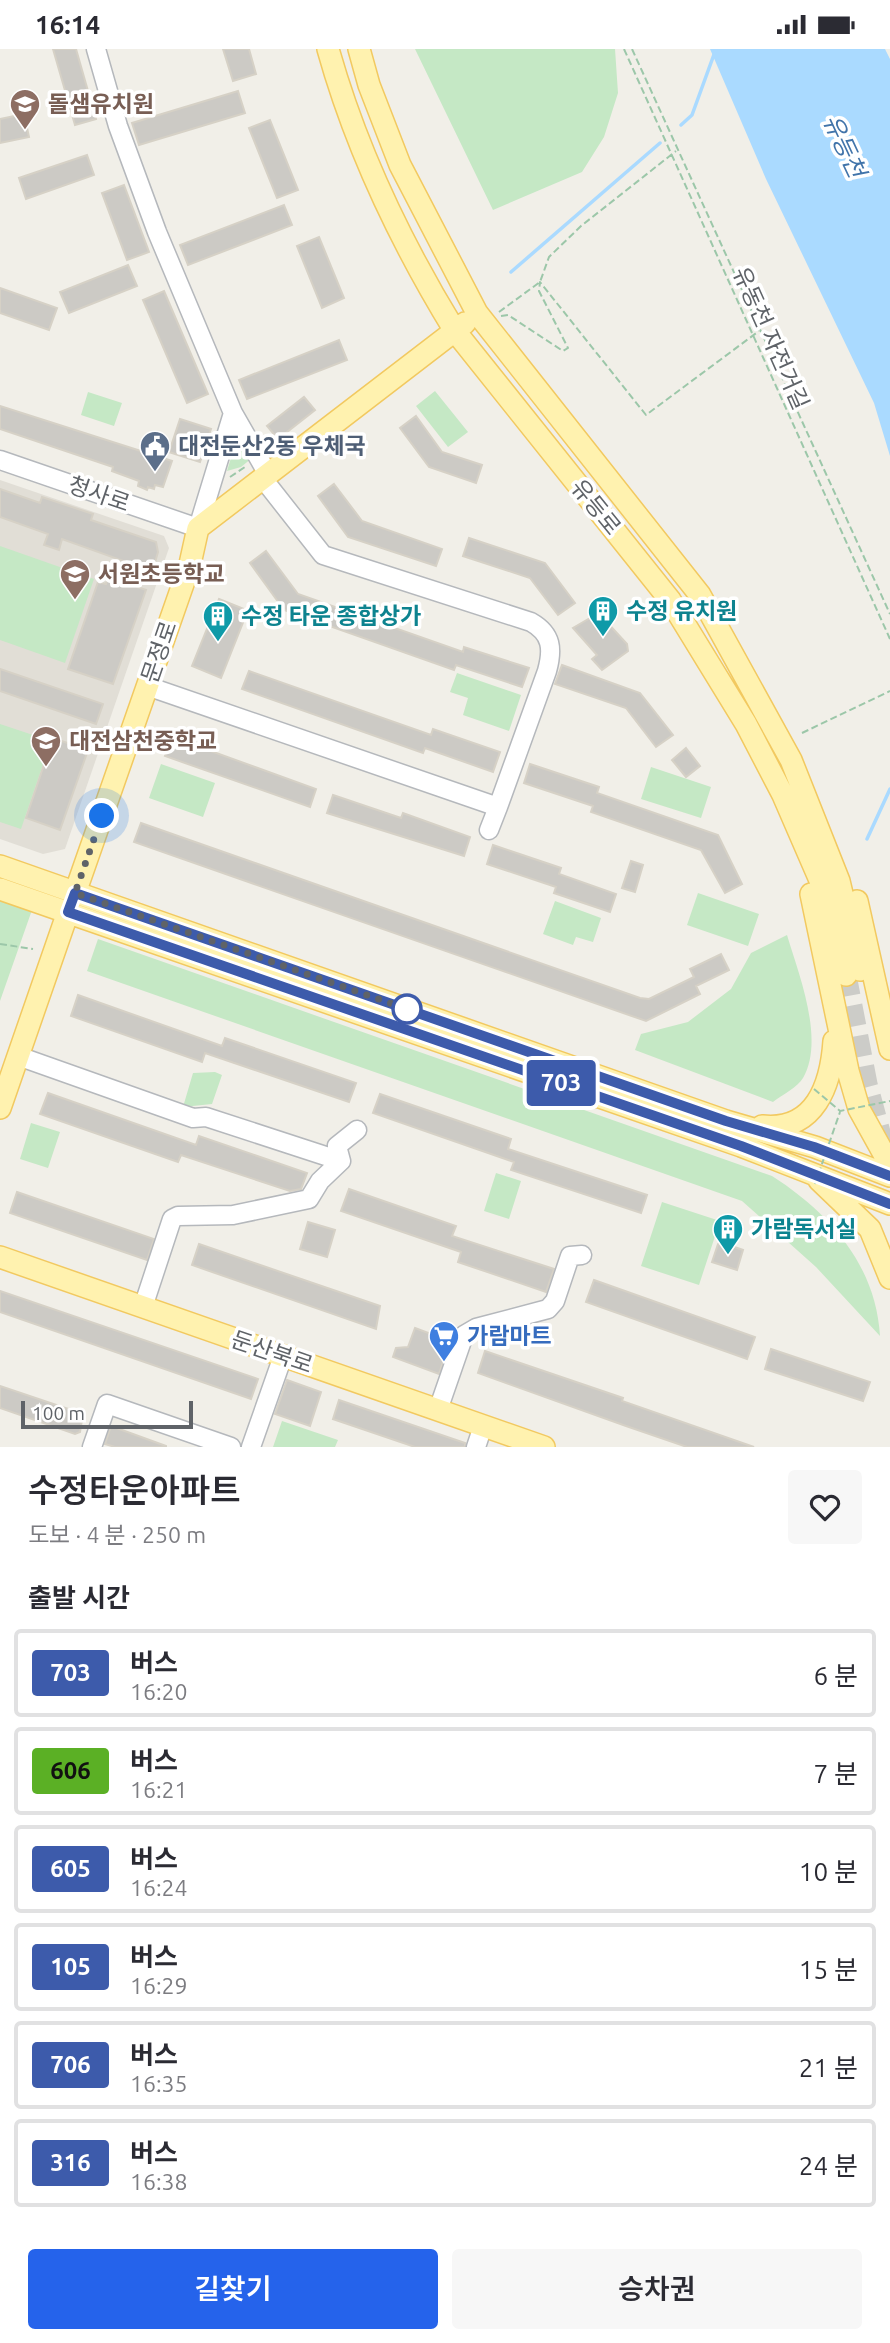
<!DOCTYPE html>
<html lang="ko">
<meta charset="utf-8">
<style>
:root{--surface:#fff;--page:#f7f7f7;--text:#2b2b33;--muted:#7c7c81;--line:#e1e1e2;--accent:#2563eb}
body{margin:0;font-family:Ubuntu,"Noto Sans KR",sans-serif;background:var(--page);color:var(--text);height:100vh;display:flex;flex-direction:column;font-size:26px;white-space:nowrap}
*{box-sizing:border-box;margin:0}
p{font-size:23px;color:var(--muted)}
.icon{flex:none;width:38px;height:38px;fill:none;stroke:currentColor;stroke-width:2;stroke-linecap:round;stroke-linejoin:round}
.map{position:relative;height:1398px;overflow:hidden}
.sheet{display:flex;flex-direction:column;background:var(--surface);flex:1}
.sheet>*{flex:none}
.badge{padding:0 14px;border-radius:5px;font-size:24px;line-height:46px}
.scale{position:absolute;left:21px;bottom:18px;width:172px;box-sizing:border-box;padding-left:7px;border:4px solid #5f6368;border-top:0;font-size:19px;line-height:24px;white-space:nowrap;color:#5f6368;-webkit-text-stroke:5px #fff;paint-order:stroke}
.you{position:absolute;width:35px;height:35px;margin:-18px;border:5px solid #fff;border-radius:50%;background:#1a73e8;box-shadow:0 0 0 10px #1a73e833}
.map>.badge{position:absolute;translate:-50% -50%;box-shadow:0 0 0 4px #fff}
h2{padding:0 28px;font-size:26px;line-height:63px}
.round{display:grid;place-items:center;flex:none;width:74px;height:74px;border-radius:7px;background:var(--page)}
.head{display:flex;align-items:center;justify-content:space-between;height:119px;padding:0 28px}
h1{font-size:33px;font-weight:600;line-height:52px}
.action{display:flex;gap:14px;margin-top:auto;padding:14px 28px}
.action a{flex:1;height:80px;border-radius:7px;background:var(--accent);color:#fff;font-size:28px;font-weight:600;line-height:80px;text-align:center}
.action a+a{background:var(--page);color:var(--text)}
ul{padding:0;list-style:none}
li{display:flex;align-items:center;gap:21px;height:88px;margin:0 14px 10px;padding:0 14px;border:4px solid var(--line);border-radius:7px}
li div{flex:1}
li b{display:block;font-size:26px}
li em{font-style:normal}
li .badge{min-width:77px;font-weight:700;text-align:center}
.status{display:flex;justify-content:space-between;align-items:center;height:49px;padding:0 35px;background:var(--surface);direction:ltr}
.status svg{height:19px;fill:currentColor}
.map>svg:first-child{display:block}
.education{fill:#e1ded6}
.green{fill:#c5e8c5}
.water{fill:#aadaff}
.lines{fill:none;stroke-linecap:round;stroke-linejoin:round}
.stream{stroke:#aadaff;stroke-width:3.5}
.building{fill:#cccac5;stroke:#d6d1c6;stroke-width:2}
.major-tunnel{stroke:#ccccc8;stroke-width:21;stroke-dasharray:21 10;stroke-linecap:butt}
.minor-casing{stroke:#b5b8bc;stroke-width:21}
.major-casing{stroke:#f2c960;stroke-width:24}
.path{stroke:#9cc7a9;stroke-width:2;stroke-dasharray:7 3.5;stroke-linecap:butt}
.minor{stroke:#fff;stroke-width:18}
.major{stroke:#fff2af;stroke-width:21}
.path-bridge{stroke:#9cc7a9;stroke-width:2;stroke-dasharray:7 3.5;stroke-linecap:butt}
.line-casing{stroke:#fff;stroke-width:16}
.line{stroke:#3d5bab;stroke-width:10}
.walk{stroke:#5f6368;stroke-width:7;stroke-dasharray:0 12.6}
.stop-dot{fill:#fff;stroke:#3d5bab;stroke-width:3.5}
.labels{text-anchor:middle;stroke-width:7;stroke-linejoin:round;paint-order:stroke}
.education-label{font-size:23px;font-weight:bold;fill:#785e54;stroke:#fff;text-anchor:start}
.street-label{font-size:23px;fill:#5f6368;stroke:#fff}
.service-label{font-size:23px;font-weight:bold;fill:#4e5e75;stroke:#fff;text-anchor:start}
.culture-label{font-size:23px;font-weight:bold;fill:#0d838f;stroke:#fff;text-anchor:start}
.shop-label{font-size:23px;font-weight:bold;fill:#366cbe;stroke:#fff;text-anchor:start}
.water-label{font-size:24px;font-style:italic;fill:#4174aa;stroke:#fff}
</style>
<div class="status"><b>16:14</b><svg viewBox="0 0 49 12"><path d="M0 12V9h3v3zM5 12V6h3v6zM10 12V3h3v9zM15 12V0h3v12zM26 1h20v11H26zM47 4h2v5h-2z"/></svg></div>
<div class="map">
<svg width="890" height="1398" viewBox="0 0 890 1398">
<rect width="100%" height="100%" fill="#f1efe8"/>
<path class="education" d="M0,431l164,56 5,12 -104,301 -22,5 -43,-15z"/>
<path class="green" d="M415,0h200l3,44 -14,44 -22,35 -89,38z
M435,342l33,41 -20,15 -32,-41z
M88,343l34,11 -8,23 -33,-11z
M239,383l13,26 -11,9 -14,4z
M0,497l94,33 -29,84 -65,-23z
M457,624l64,22 -12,36 -46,-16 5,-17 -18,-6z
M0,675l51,17 -30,88 -21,-7z
M161,715l54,19 -12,34 -54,-19z
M651,718l60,20 -10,31 -60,-19z
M698,844l61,21 -11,32 -61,-21z
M0,850l32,11 -32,91z
M555,852l46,17 -8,24 -17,-5 -3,8 -30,-11z
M787,886c12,40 38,105 16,143 -5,9 -21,17 -30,24l-138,-52 6,-16 47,-12 43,-33 20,-36z
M98,890l674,237c58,37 104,90 108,160l-64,-69 -74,-66 -655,-230z
M215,1023l7,3 -10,29 -29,3 10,-34z
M31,1074l29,9 -12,36 -28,-9z
M496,1124l25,8 -12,38 -25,-8z
M662,1153l58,19 -21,64 -58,-19z
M282,1372l56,19 -3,7h-62z"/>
<path class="water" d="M710,0h175l5,10v397l-16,-53 -108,-224z"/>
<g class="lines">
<path class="stream" d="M681,76l11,-10 24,-66
M511,223l149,-129
M867,790l23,-50"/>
</g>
<path class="building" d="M53,0h23l20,70 -21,6z
M223,0h26l7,25 -23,7z
M238,42l7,22 -106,32 -7,-22z
M24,65l5,23 -29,6v-24z
M270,71l28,70 -21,8 -28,-70z
M87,106l7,20 -68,24 -7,-21z
M124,136l25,67 -22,8 -25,-67z
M284,156l8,20 -104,40 -8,-20z
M319,188l25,61 -22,10 -25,-62z
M128,216l9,21 -68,27 -9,-21z
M0,239l57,20 -8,22 -49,-17z
M164,242l44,103 -21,9 -44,-103z
M339,291l8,20 -100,39 -8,-19z
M304,348l11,13 -37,29 -11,-13z
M0,357l172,55 -9,26 -8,-2 -1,4 -6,-2 -1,3 -9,-4 1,-5 -27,-10 1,-4 -113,-38z
M416,367l26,36 40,13 -6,18 -47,-16 -29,-39z
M180,370l31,10 -11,33 -31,-10z
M334,435l28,37 80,28 -6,17 -88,-29 -30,-41z
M0,440l40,14 2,-6 51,17 -2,6 65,22 2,10 -4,14 -8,-3 -9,24 9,3 -33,94 -45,-15 30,-87 8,2 2,-6 17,6 7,-20 -70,-25 -3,11 -15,-5 4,-11 -48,-17z
M469,489l76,25 30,40 -17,12 -28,-37 -67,-22z
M266,502l32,43 165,58 1,-5 65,21 -7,19 -66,-22 -2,5 -170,-60 -34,-47z
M219,550l25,10 -4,9 4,2 -23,58 -29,-12z
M602,562l1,7 24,26 1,7 -26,19 -10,-11 5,-4 -24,-27z
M562,616l78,28 33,42 -17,12 -30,-39 -71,-24z
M0,620l103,35 -7,20 -96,-33z
M249,622l182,64 2,-6 67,23 -7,20 -68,-24 -2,5 -181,-64z
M172,688l144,52 -6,18 -145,-51z
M53,689l35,12 -28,80 -34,-12z
M686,699l14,18 -14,11 -14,-17z
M530,715l69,23 -2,6 121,42 24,49 -17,9 -24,-43 -110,-38 2,-6 -69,-23z
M333,746l68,23 2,-5 67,24 -6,19 -137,-43z
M141,774l499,175 9,1 45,-22 -4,-8 31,-15 8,16 -33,16 4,8 -54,27 -512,-179z
M493,796l68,23 -2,6 57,20 -6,18 -56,-19 2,-6 -69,-23z
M631,812l12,4 -8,27 -13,-4z
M78,946l144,51 3,-8 131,45 -7,19 -144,-49 -3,9 -131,-46z
M48,1044l148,52 3,-9 108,37 -6,16 -11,2 -109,-36 -3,7 -138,-48z
M380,1045l131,45 -3,10 139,46 -6,18 -130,-43 3,-8 -141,-49z
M349,1140l107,37 -4,10 102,33 -8,23 -88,-30 3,-10 -120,-41z
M17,1143l137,47 -7,21 -137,-47z
M308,1173l27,8 -8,27 -27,-8z
M723,1194l20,7 -6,20 -25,-8 6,-18z
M199,1195l181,62 -4,23 -184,-64z
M594,1231l161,57 -8,22 -161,-57z
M0,1242l258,88 -7,20 -251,-87z
M415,1279l35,13 -11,33 -46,-17 3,-9 12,-1z
M771,1300l99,33 -7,19 -98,-32z
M485,1302l138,47 -1,3 132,46h-67l-61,-21 -148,-53z
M287,1331l34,12 -11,34 -35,-12z
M0,1337l83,28 -3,18 -5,2 -75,-26z
M339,1351l126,43v4h-50l-82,-28z
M111,1377l55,20v1h-51l-10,-3z"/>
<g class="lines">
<path class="major-tunnel" d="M846,926l21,109 17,63"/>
<g class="minor-casing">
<path id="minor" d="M96,0l22,77 39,106 76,181 36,63
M0,411l198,68 35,-115
M264,431l59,75 208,67c21,12 22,27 16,49l-49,136
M147,637l351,121 -9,23
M18,1007l175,62 13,-1 135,44
M143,1258l29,-88 6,-3 55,-1 76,-16 11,-18 21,-20 -4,-15 20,-16
M438,1361l26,-75 12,-7 72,-19 7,-8 15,-45 12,-1
M92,1398l15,-43 124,43
M251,1398l32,-91
M476,1398l7,-21"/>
</g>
<g class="major-casing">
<path id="major" d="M328,0c28,100 73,194 127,282l215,269 76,124 37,71 43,99 20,81
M359,0l10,36 31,80 77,148 223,282 91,165 48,121 21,89
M0,817l726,255 89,26 75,29
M0,840l741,257 149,58
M75,844l115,-329 8,-36 267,-205
M811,845l37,177 11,38 31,56
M857,852l33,148
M0,1059l68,-196
M762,1077c53,6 69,-41 72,-85
M819,1131l51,49 20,49
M0,1208l544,190"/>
</g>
<path class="path" d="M624,0l266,590
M632,0l258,565
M499,263l41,-30 9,-25 32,-31 95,-75
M501,267l7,-1 55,36 5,-3 -29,-57 1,-9 106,133 113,-84
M230,428l15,-10
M802,684l88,-42
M0,895l33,5"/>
<use href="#minor" class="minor"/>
<use href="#major" class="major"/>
<path class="path-bridge" d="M814,1040l26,22 50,-10
M815,1135l25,-72"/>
</g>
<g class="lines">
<g class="line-casing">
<path id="line" d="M890,1127l-76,-29 -88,-26 -651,-228 -7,19 673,234 149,58"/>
</g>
<use href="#line" class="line"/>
<path class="walk" d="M102,767l-27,77 332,116"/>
</g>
<defs>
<g id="school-pin" transform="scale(1.575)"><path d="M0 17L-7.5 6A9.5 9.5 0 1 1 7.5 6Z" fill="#8d6e63" stroke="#fff"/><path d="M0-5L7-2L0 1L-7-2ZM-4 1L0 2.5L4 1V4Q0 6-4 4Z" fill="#fff"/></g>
<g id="civic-pin" transform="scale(1.575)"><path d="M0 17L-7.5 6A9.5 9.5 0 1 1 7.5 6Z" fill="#5c6f8a" stroke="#fff"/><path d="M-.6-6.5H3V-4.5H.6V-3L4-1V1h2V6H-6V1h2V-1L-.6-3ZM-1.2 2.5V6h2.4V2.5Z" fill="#fff"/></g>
<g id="building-pin" transform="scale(1.575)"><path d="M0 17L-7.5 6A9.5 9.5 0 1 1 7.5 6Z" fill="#0f9aa8" stroke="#fff"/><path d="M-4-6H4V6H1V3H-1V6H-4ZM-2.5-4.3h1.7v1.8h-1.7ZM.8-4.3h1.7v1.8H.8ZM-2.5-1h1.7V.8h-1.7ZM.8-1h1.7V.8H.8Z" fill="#fff"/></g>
<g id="supermarket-pin" transform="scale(1.575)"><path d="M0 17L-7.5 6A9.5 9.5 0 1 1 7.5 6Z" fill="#3f7fe0" stroke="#fff"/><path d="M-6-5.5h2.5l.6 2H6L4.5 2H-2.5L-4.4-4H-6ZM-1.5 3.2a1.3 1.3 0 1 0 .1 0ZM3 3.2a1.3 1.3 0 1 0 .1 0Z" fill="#fff"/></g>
</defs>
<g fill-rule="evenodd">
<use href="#school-pin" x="25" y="55"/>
<use href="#civic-pin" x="155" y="397"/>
<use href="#school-pin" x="75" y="525"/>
<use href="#building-pin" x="603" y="562"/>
<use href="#building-pin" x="218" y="567"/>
<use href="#school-pin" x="46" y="692"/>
<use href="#building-pin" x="728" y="1180"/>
<use href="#supermarket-pin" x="444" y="1287"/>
</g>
<circle class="stop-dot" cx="407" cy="960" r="14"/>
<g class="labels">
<g class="education-label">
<text x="48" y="63">돌샘유치원</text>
<text x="98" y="533">서원초등학교</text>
<text x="69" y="700">대전삼천중학교</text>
</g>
<g class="street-label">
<text transform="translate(771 289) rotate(66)" y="8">유동천 자전거길</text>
<text transform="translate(99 445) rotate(19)" y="8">청사로</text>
<text transform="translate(596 458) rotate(51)" y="8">유등로</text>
<text transform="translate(159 603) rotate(-71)" y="8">문정로</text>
<text transform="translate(272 1303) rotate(19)" y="8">둔산북로</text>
</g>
<g class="service-label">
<text x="178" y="405">대전둔산2동 우체국</text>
</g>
<g class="culture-label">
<text x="626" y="570">수정 유치원</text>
<text x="241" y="575">수정 타운 종합상가</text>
<text x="751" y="1188">가람독서실</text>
</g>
<g class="shop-label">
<text x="467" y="1295">가람마트</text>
</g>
<g class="water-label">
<text transform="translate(844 97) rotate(65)" y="8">유등천</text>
</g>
</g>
</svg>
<div class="scale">100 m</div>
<div class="you" style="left:102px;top:767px"></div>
<b class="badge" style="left:561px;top:1034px;background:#3d5bab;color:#fff">703</b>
</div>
<section class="sheet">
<div class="head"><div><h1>수정타운아파트</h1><p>도보 · 4 분 · 250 m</p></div><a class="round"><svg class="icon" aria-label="heart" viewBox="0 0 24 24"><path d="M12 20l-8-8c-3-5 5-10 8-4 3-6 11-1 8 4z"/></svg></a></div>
<h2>출발 시간</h2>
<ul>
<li><span class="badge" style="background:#3d5bab;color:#fff">703</span><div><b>버스</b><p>16:20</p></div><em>6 분</em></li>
<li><span class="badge" style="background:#5bb025;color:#111">606</span><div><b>버스</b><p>16:21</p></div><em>7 분</em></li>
<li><span class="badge" style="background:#3d5bab;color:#fff">605</span><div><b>버스</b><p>16:24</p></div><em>10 분</em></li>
<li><span class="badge" style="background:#3d5bab;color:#fff">105</span><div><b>버스</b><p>16:29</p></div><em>15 분</em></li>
<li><span class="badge" style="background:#3d5bab;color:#fff">706</span><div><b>버스</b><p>16:35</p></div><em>21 분</em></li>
<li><span class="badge" style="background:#3d5bab;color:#fff">316</span><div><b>버스</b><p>16:38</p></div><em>24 분</em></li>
</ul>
<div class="action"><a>길찾기</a><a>승차권</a></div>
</section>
